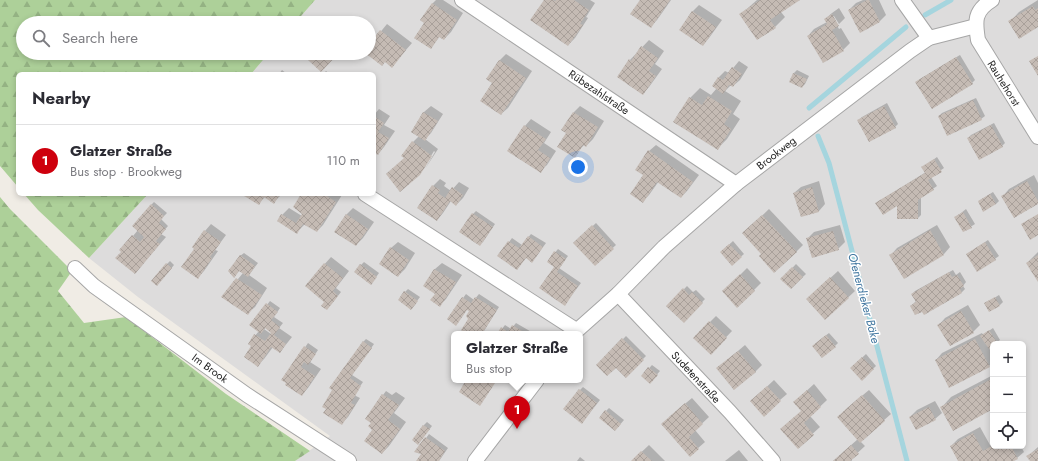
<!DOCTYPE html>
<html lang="en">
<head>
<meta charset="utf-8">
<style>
	:root { --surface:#fff; --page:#f2f2f3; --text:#2b2b33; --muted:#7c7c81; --line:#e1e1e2; --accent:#ce000d }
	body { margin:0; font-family:Jost,sans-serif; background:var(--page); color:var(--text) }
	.controls { position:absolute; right:12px; bottom:12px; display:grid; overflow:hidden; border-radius:6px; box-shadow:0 2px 6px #0003 }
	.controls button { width:36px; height:36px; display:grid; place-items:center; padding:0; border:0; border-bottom:1px solid var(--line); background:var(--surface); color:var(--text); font:20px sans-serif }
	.you { position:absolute; left:578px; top:167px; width:14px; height:14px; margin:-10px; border:3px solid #fff; border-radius:50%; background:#1a73e8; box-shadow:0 0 0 6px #1a73e833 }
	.badge { display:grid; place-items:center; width:26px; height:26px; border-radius:50%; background:var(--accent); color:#fff; font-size:13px; font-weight:700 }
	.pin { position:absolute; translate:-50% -33px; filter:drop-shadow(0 1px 2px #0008) }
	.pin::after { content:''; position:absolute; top:21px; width:14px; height:12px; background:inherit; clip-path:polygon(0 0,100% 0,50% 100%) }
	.popup { position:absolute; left:451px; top:331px; width:132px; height:52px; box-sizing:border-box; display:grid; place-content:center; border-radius:6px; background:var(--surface); filter:drop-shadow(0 1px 3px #0005); font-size:13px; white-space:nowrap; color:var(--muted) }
	.popup b { font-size:15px; color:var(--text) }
	.popup::after { content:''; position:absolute; left:50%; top:100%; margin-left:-8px; border:8px solid transparent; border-top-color:var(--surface) }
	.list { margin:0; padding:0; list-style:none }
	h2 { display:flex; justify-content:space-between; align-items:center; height:52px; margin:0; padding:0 16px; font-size:17px }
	h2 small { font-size:13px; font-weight:400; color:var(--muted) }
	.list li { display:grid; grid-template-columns:26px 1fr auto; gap:12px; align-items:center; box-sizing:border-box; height:72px; padding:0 16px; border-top:1px solid var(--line) }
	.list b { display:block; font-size:15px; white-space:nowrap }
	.list p { margin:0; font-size:13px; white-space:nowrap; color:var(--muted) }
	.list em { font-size:13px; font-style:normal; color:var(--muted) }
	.icon { flex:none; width:22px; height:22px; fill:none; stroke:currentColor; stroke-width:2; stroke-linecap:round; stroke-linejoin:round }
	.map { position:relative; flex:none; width:1038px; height:461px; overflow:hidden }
	.search { position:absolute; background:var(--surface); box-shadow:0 2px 6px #0003; left:16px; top:16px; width:360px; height:44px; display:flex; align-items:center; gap:10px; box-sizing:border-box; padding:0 14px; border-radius:22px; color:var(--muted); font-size:15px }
	.panel { position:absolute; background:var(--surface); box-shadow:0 2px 6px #0003; left:16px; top:72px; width:360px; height:124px; border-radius:6px }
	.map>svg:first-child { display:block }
</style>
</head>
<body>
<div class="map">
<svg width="1038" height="461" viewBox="0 0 1038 461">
	<defs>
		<pattern id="forest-firs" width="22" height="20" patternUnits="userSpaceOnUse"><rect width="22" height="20" fill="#add099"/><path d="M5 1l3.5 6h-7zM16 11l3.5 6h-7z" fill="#94b283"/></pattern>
		<pattern id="building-cross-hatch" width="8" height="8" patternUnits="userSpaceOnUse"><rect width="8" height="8" fill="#c5bbb4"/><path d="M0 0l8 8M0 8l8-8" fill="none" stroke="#a9a09a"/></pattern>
	</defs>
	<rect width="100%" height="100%" fill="#f0ece5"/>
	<!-- residential -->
	<path fill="#dddcdc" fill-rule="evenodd" d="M315,0h723v461h-743l35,-25 -192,-139 -49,-39 59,-64h226v-120h-123l18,-21h100v-30h-74zM454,334h126v46h-126zM993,344h30v102h-30z"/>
	<!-- forest -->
	<g fill="url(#forest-firs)">
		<path d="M0,0h315l-20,23h-272v30h246l-18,21h-233v113l-18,-21z"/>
		<path d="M24,194h124l-59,64 -51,-48z"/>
		<path d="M0,197l10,12 62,62 -14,20 26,32 42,-6 100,77 84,57 -15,10h-295z"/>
	</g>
	<!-- shadow -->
	<g fill="#0003" fill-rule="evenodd">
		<path d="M436,0h7l20,13 -12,19 -7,7 -4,-3 -9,12 1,-44z"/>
		<path d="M545,0h45l5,3 -9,14 2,1 -13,20 -7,7z"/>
		<path d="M642,0h29l-14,20 -7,7z"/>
		<path d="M757,0h42l-18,12 4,5 -10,10 -34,-13z"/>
		<path d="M863,0h16l7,15 -6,6 -20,10 -11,-21 7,-7z"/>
		<path d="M1038,0v26l-28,-4 9,-10z"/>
		<path d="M699,5l23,15 -13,18 -6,7 -10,-34z"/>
		<path d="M839,8l6,10 -6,6 -5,-8 -2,1 7,12 2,-1 9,15 -7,7 -35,-14 6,-7 13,-7 -2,-3 7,-6z"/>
		<path d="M387,24l25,19 -20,23 -6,-5 -19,-8h2v-7z"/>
		<path d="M649,40l15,11 -9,13 7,5 -13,18 -7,7 -12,-34z"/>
		<path d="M506,54l26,17 -24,37 -7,6 -7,-31 5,-22z"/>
		<path d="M960,55l15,25 -3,3 -52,-4z"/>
		<path d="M739,61l9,6 -8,13 -7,6 -2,-1 -6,6 16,10 -8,13 7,5 -13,20 -10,10 -27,-51 10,-10 11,7 6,-7 -4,-2 6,-9 6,-6 4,2z"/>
		<path d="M282,70l5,4h-8z"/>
		<path d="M797,70l12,6 -4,8 -3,3 -12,-5 4,-9z"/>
		<path d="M326,71l4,3h-7z"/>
		<path d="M976,98l9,18 -4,3 -42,-3 3,-3z"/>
		<path d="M887,103l11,21 -3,3 -36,-7 3,-3z"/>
		<path d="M431,106l12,8 -12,19 -6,6 13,10 -13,20 10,-17 -1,-1 -14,23 -15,-16 8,-16 6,-6 -7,-4 12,-20z"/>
		<path d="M580,106l24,15 -11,18 -7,7 -2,-1 -10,11 -6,-24 -5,-3 11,-17z"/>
		<path d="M379,109l11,7 -6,9 11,6 -11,16 -6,7 -4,-3v-36z"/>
		<path d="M531,119l20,13 -7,11 12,8 -9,14 -7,6 -15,-45z"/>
		<path d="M994,123l11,20 -3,3 -34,-8 3,-3z"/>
		<path d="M656,145l43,30 -12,16 -6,6 -22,-16 -10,14 -6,6 1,-26 5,-24z"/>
		<path d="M937,157l7,11 -13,9 6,9 -16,11v18l-3,3 -20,-14 -22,-1 50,-31 -3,-5z"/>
		<path d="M1034,175l4,8v20l-35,-7 6,-7z"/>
		<path d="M440,179l6,4 -2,3 7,5 8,-9 10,6 -6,10 -7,7 -5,-4 -8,12 -6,7 -4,-34z"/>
		<path d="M819,181l6,23 -6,7 -18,5 -7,-23 7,-6z"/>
		<path d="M993,192l6,9 -3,3 -17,-3z"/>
		<path d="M243,194h39l-8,8 -9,-5 -6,6z"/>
		<path d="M302,194l40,1 -19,30 -6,6 -12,-7 -8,8 -15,-17 7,-7 13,8 2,-3z"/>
		<path d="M154,202l13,11 -6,6 7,7 -7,8 5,3 -25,29 -8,-30 5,-6 13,-25z"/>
		<path d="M353,208l21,14 -11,16 -7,7 -20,-14 11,-17z"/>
		<path d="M769,209l34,36 -7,7 -34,2 -12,-27z"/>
		<path d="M966,209l9,15 -11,7 -8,-14z"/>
		<path d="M476,211l19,13 -12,18 -10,-28z"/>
		<path d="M596,223l20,22 -21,19 -20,-21z"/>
		<path d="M211,224l15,11 -11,15 3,1 -14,20 -6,6 -2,-28 9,-18z"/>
		<path d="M840,225l5,17 -7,7 -31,-10 7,-7z"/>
		<path d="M937,225l13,22 -6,7 -40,24 -13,-23 6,-7z"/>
		<path d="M531,234l15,9 -11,15 -9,-1 -9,12 -18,-13 13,-18 10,7z"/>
		<path d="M988,240l11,16 -22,15 -10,-17z"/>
		<path d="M733,241l11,13 -12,10 -11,-12z"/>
		<path d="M398,242l17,11 -10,16 -7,7 -7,-28z"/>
		<path d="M558,249l10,7 -9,12 22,15 -16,21 -10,-37 -7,-6z"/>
		<path d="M1038,252v28l-11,-17z"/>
		<path d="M244,253l14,10 -9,12 18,13 -12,19 -7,6 -25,-16 20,-24 -3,-3 -6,7 6,-21z"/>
		<path d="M331,257l18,14 -13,17 5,4 -11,14v-9l-24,-12z"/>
		<path d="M170,261l4,4 -14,17 7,-18z"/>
		<path d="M364,262l15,11 -5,7 -13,-15z"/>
		<path d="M442,263l20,12 -16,24 -6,6 -4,-12 -12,-7 11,-17z"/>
		<path d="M796,264l10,10 -15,14 -9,-9z"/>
		<path d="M747,268l14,15 -24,24 -7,-22z"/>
		<path d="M953,270l3,5 4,-3 6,10 -3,4 2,3 -3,3 -40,19 -11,-5 5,-5 -4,-7 3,-3z"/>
		<path d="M838,271l17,20 -30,28 -11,-26z"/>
		<path d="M687,286l6,6 3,-2 9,9 -21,22 -16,-15z"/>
		<path d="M408,289l12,8 -6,8 -9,-13z"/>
		<path d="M466,294l8,6 5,-6 20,13 -17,27h-13l1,-23 -3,-2 -19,10z"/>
		<path d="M999,295l4,7 -3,3 -14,-2z"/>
		<path d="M270,301l10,7 -6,9 9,6 -4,5 13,9 -12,15 -7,-5 -9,12 -6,6 -5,-19 -4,-3 10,-12 -8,-6zM265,327l8,6 -2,1 -7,-5z"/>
		<path d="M968,305l12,20 -7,7 -34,-7 6,-7z"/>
		<path d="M716,316l16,15 -21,22 -17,-15z"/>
		<path d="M516,323l19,11h-37l7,-9 6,4z"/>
		<path d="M993,328l7,12 -11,8 4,7v7l-4,4 -53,-6 6,-7 40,-20 1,2z"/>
		<path d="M829,333l9,10 -3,3 -19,-3z"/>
		<path d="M626,336l20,20 -20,20 -10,-10 -18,-1z"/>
		<path d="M366,339l8,5 -22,31 11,7 -9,13 6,3 -12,19 -6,6 -15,-14 36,-67z"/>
		<path d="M308,343l10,7 -8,12 11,7 -13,19 -6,6 -19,-14z"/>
		<path d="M745,345l17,20 -7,7 -37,-4z"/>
		<path d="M866,354l10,12 -14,13 -11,-11z"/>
		<path d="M652,365l8,6 -7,8 -11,-3z"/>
		<path d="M993,375v33l-51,-1 9,-10z"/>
		<path d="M774,380l13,14 -7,6 -22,-5z"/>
		<path d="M814,384l13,16 -17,16 10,11 -22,20 4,-36 -1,-15z"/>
		<path d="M583,387l17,13 -15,19 -5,-29z"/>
		<path d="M869,390l22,24 -31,27 5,5 -14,13 1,2h-19l25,-22 -13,-29z"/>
		<path d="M386,391l6,4 4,-3 9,6 -11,15 12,9 -17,24 -7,7 -11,-30 -5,-5z"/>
		<path d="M692,398l17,19 -14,13 10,12 -15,13 -21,-38z"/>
		<path d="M935,401l7,12 -7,6 -25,-2 7,-7z"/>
		<path d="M609,408l15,12 -6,7 -12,-16z"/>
		<path d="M427,422l5,4 -11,14 3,-15z"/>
		<path d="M980,427l10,18 3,-2v3h28l3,6 -7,6 -5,3h-53l-8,-15 7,-7z"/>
		<path d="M429,434l19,14 -9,13h-22l5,-7 -6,-2z"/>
		<path d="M649,445l16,16h-33z"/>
		<path d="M1038,447v14h-7l-3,-5z"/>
		<path d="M739,450l9,11h-23z"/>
		<path d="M580,457l5,4h-8z"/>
	</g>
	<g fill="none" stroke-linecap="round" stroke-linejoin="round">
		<!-- stream -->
		<g stroke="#a5d5de" stroke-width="5">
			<path d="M925,15l26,-15"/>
			<path d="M809,108l97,-81"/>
			<path d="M818,136l11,27 78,298"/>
		</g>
	</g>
	<!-- building -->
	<g fill="url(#building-cross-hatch)">
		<path d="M544,0h9l2,1 1,-1h18l15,10 -9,14 3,1 -15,21 -38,-26z"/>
		<path d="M640,0h30l-19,28 -21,-14z"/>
		<path d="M760,0h40l-30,20 6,8 -19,12 -18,-26z"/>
		<path d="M867,0h2l11,22 -20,11 -12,-23z"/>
		<path d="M432,3l25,17 -13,20 -5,-3 -8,12 -17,-11 10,-15 -4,-3z"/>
		<path d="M1033,6l2,4 3,-2v19l-19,12 -11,-18z"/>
		<path d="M692,11l24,16 -13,19 -24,-16z"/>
		<path d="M832,14l7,12 -7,4 12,21 -21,12 -16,-27 20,-12 -3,-5z"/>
		<path d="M380,30l26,20 -14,18 -7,-6 -3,4 -17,-13h4v-9z"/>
		<path d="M641,46l17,12 -9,13 7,5 -13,19 -26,-18 12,-18 2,2z"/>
		<path d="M310,53h29l-18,19 -16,-15z"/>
		<path d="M1038,56v20l-9,-15z"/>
		<path d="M956,57l17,27 -41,25 -17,-27z"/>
		<path d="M499,60l27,18 -25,37 -21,-14 12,-18 -6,-4z"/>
		<path d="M732,67l10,7 -9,13 -4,-2 -6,9 -11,-8 6,-9 5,3z"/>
		<path d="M793,73l14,6 -5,9 -13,-6z"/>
		<path d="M708,96l24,15 -8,13 7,5 -13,21 -45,-28 16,-25 13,8z"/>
		<path d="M973,100l9,20 -35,16 -9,-20z"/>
		<path d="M884,106l12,22 -27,14 -12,-22z"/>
		<path d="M423,112l15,9 -13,20 -14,-9z"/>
		<path d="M573,112l25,15 -12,20 -3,-2 -8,13 -18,-11 9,-14 -5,-3z"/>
		<path d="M374,116l10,7 -6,9 11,6 -11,17 -4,-2z"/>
		<path d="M524,125l22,14 -8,11 12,8 -9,15 -34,-22z"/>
		<path d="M991,125l12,22 -24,13 -12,-22z"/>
		<path d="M412,141l20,15 -12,19 -20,17 -14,-18 18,-16 -3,-2z"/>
		<path d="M648,150l45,32 -12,16 -24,-16 -14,21 -13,-9 13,-19 -8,-5z"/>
		<path d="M934,159l8,13 -14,8 6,10 -16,10v19h-21v-13l-14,9 -8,-12 50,-30 -4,-6z"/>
		<path d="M1027,181l11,20v3l-24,14 -13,-22z"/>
		<path d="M432,185l8,5 -2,3 7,5 7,-11 11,8 -7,11 -6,-5 -13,20 -20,-13z"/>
		<path d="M812,187l7,25 -18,5 -8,-24z"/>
		<path d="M241,194h39l-6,10 -10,-7 -5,8z"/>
		<path d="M301,194h23l12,8 -19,30 -14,-8 -6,10 -20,-13 4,-7 15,9 6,-9 -9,-7z"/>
		<path d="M990,194l6,10 -13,8 -5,-11z"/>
		<path d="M151,204l13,12 -5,7 7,6 -10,12 4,3 -25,30 -20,-16 6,-6 -2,-2 13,-15 8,7 4,-5 -12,-11z"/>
		<path d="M963,212l9,16 -9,4 -9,-15z"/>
		<path d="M472,213l21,14 -13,19 -21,-14z"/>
		<path d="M346,214l22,15 -12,17 -22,-14z"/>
		<path d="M1038,214v21l-8,5 -9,-16z"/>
		<path d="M762,215l35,37 -23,21 -15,-17 2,-2 -19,-21z"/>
		<path d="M592,225l22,24 -19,17 -22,-23z"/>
		<path d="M204,230l17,12 -11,15 2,1 -14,21 -17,-12 13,-18 -2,-2z"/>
		<path d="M930,230l14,25 -40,24 -15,-24z"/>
		<path d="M833,231l6,19 -27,8 -6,-20z"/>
		<path d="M528,236l15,11 -11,16 -6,-5 -9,12 -20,-14 11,-15 11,7z"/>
		<path d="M985,242l11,18 -19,12 -11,-18z"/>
		<path d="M729,244l13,13 -10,9 -12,-14z"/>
		<path d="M390,247l19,13 -11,17 -19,-13z"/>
		<path d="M554,251l12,8 -9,13 21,14 -13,20 -26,-18 15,-21 -7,-5z"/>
		<path d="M240,255l15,11 -7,11 -9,-6 -5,7 -6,-7z"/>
		<path d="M1038,255v27l-12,-19z"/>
		<path d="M166,263l6,5 -15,18 -6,-5z"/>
		<path d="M324,263l19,15 -10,13 5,5 -11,14 -6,-4 3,-4 -19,-16z"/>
		<path d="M360,264l17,13 -6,8 -17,-13z"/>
		<path d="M792,267l11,10 -12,12 -11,-10z"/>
		<path d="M434,269l22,13 -16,25 -10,-7 5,-6 -12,-8z"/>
		<path d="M949,272l3,5 5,-2 7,11 -4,3 2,4 -38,22 -2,-3 -7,3 -5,-9 6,-4 -5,-8z"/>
		<path d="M740,274l15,17 -18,17 -15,-17z"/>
		<path d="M830,277l19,21 -24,22 -19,-21z"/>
		<path d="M236,278l26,17 -14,20 -27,-18z"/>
		<path d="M683,288l6,7 3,-3 11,11 -19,20 -18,-17z"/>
		<path d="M404,291l14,10 -7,9 -13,-10z"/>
		<path d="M462,297l9,6 4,-6 22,13 -15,24h-15l-6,-4 7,-11 -2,-3 3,-5 -2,-1 -11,16 -9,-7z"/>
		<path d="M995,297l5,9 -11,6 -5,-9z"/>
		<path d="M266,303l12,9 -7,8 9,7 -6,8 12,9 -6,9 -9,-6 -13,20 -14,-10 7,-11 -3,-2 6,-10 11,7 6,-8 -6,-5 -4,6 -12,-9z"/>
		<path d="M961,311l13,22 -24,13 -13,-21z"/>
		<path d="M709,321l18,17 -16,17 -18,-17z"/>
		<path d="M512,325l15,9h-30l4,-7 7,5z"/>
		<path d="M989,330l9,14h-5v2l-4,3 -9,-13z"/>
		<path d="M826,335l10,12 -14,11 -10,-12z"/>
		<path d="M622,338l22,22 -18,18 -10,-10 -9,8 -11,-11z"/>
		<path d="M975,339l15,28 -41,21 -14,-28z"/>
		<path d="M363,341l9,7 -22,30 11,8 -10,17 4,2 -13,20 -19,-12 3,-4 -4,-2 10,-17 -3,-2z"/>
		<path d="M304,346l12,8 -8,11 -4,-3 -3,5 14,9 -13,20 -17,-11 1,-2 -5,-3z"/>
		<path d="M738,351l18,21 -22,18 -18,-22z"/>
		<path d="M862,357l12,12 -12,12 -12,-13z"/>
		<path d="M648,367l10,8 -8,9 -9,-8z"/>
		<path d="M993,378v31l-40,22 -13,-24z"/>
		<path d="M466,380h31l-17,26 -21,-14z"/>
		<path d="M767,386l14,15 -17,16 -14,-16z"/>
		<path d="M579,389l18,14 -15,21 -19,-15z"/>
		<path d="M807,390l14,17 -17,16 10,12 -16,14 -18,-20 21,-18 -8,-9z"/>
		<path d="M382,394l17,11 -11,15 12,9 -18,25 -18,-13 8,-11 -4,-4 3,-3 -6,-4z"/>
		<path d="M862,395l23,26 -25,22 -23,-26z"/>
		<path d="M685,403l18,21 -14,13 10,12 -9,8 -29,-33z"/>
		<path d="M929,407l7,13 -20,10 -7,-13z"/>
		<path d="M605,410l16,14 -6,7 -16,-13z"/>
		<path d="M423,425l7,4 -12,16 -6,-5z"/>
		<path d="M973,433l10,18 10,-6 18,1 7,13 -4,2h-56l-8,-15z"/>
		<path d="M425,437l20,14 -6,10h-23l5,-7 -7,-2z"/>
		<path d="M851,445l8,9 -9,7h-17z"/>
		<path d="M1038,449v12h-8l-4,-5z"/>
		<path d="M641,451l11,10h-21z"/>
	</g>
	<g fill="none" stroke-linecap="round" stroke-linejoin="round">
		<!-- minor casing -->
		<g stroke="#a6a6a6" stroke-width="16">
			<g id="minor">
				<path d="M462,0l274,184"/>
				<path d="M902,0l27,38"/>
				<path d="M992,0c-18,11 -17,21 -14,40l60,97"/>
				<path d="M365,194l211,136"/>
				<path d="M75,268l19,18 153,109 102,66"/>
				<path d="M618,294l112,118 43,49"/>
				<path d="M573,334l45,-40 46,-47 72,-63 174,-133 19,-13 47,-12"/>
				<path d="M475,461l62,-81"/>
			</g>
		</g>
		<!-- minor -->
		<use href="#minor" stroke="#fff" stroke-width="14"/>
	</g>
	<g text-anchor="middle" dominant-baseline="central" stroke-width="3" stroke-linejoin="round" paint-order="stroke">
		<!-- street labels -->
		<g font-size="11" fill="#1f1f1f" stroke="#fff">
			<text transform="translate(1004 83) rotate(58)">Rauhehorst</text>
			<text transform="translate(599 92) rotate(34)">Rübezahlstraße</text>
			<text transform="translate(776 153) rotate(-38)">Brookweg</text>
			<text transform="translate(210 368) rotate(36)">Im Brook</text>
			<text transform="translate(696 377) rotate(47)">Sudetenstraße</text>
		</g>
		<!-- water labels -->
		<g font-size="12" font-style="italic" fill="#4378a1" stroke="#fff">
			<text transform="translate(864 298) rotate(75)">Ofenerdieker Bäke</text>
		</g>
	</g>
</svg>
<div class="controls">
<button>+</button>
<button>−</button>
<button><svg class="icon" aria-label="locate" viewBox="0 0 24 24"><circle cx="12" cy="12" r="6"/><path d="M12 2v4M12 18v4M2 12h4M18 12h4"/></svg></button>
</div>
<div class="you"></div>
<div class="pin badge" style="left:517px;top:429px">1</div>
<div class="popup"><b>Glatzer Straße</b>Bus stop</div>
<div class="search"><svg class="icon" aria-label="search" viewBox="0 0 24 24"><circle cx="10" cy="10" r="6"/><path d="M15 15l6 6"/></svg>Search here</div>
<section class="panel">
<h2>Nearby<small></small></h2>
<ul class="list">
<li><span class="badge">1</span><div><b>Glatzer Straße</b><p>Bus stop · Brookweg</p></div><em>110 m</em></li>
</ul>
</section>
</div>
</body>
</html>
